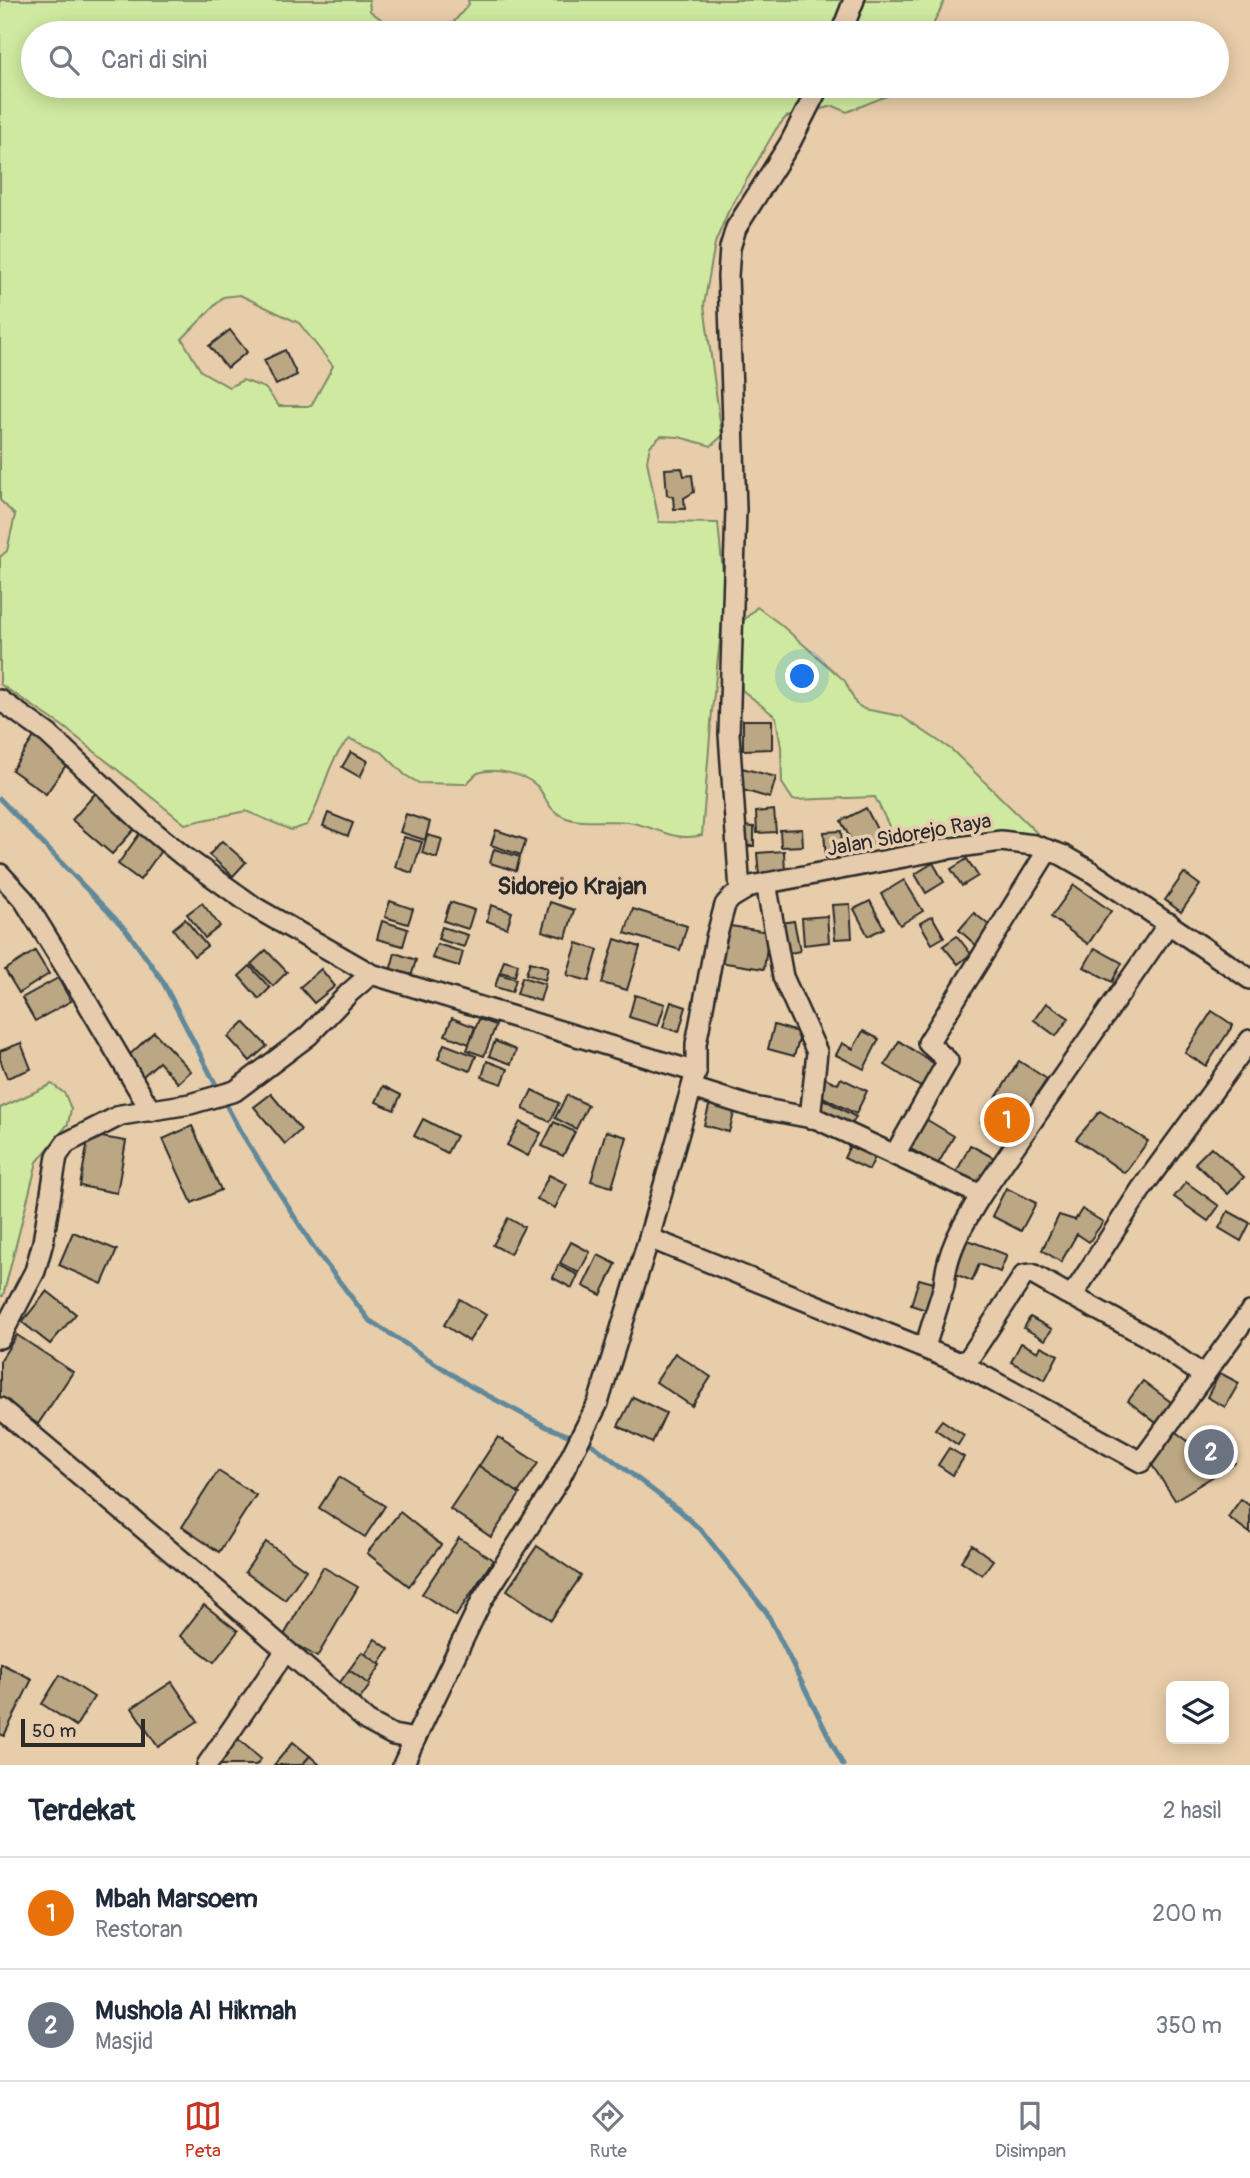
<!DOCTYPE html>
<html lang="id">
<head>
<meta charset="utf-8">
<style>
	:root { --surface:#fff; --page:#f6f6f7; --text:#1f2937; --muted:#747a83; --line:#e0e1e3; --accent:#c8321e }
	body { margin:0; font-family:Pangolin,sans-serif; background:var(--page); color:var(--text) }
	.controls { position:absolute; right:21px; bottom:21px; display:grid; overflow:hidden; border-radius:10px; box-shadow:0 4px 18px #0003 }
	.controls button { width:63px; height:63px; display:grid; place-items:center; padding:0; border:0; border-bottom:2px solid var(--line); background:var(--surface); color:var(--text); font:35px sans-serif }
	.scale { position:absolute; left:21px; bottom:18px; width:124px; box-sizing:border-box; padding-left:7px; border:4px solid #2b2b2b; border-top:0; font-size:19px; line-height:24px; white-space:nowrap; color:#2b2b2b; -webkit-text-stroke:5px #e6cbad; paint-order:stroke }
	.you { position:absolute; left:803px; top:677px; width:24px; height:24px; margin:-18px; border:5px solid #fff; border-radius:50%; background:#1a73e8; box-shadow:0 0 0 10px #1a73e833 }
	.badge { display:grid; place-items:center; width:46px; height:46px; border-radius:50%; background:var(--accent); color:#fff; font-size:23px; font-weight:700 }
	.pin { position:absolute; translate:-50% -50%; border:4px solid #fff; box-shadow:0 2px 7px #0006 }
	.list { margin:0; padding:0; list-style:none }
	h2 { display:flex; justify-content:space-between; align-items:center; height:91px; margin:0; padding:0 28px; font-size:30px }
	h2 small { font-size:23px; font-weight:400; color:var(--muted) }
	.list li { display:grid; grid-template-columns:46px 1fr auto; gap:21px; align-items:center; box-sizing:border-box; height:112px; padding:0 28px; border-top:2px solid var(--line) }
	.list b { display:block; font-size:26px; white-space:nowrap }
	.list p { margin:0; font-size:23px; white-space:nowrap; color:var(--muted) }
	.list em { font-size:23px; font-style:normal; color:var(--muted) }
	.icon { flex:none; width:38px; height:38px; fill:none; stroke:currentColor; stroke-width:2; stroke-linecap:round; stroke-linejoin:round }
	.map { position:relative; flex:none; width:1250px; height:1765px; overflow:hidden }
	.search { position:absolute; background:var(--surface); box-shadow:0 4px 18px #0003; left:21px; right:21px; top:21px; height:77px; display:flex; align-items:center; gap:18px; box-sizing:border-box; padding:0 24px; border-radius:38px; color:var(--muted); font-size:26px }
	.sheet { height:315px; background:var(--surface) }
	nav { display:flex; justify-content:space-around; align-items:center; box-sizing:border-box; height:98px; border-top:2px solid var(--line); background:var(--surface); font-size:19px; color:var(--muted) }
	nav a { display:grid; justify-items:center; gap:4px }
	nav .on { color:var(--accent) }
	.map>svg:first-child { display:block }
</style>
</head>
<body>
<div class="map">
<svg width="1250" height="1765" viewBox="0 0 1250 1765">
	<rect width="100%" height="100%" fill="#e8cdaa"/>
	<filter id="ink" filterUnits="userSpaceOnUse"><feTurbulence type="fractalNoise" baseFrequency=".0143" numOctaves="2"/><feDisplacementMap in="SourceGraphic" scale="14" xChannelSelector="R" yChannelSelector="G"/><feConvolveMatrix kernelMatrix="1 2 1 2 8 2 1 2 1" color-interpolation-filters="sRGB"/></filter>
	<g filter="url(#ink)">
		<!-- green -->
		<g fill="#cfeaa0" stroke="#7d8a66" stroke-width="2" fill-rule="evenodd">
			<path d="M0,0h369l1,11 30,22h-367v53h863l-7,9 -42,17 -13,-6 -48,11 -10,12 -48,83 -13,31 -11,62 18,131 -11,10 -32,-9 -18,-1 -11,10 -3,15 12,61 59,1 7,72 -13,116 -10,124c-27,8 -47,-9 -74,-13 -19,-3 -46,3 -64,-5 -19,-9 -17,-21 -28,-32 -12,-11 -43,-18 -58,-12 -4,2 -8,8 -12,11l-47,-1 -14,-8 -23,-23 -32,-13c-24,20 -26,59 -43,86l-16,5 -45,-19 -61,13 -121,-97 -64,-43v-127l7,-6 8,-36 -15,-15zM240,295l59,28 34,43 -22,40h-32l-14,-18 -22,-8 -14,7 -28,-16 -19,-32 41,-42z"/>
			<path d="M468,0h477l-16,33h-496l15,-4 21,-25z"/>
			<path d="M757,607l23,17 65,57 11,23 8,5 37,7 51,34 87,85 -72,3 -71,9 -5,-17 -16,-33 -82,3 -11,-17 -1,-36 -5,-30 -34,-27 -4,-41 4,-27z"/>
			<path d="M52,1084l13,10 6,15 -3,15 -31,38 -34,134h-3v-188z"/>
		</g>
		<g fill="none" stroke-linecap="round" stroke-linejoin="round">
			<!-- stream -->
			<g stroke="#60899b" stroke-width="5">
				<path d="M0,799l127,132 35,49 57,111"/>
				<path d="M223,1099l16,30 77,122 53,69 101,66 77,41 46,18 86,65 23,21 65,82 76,152"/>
			</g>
		</g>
		<!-- building -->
		<g fill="#bba783" stroke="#2b2b2b" stroke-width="2">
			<path d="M230,330l17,22 -20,16 -18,-22z"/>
			<path d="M285,350l12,25 -21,10 -12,-25z"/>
			<path d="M682,468l2,8 8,-1 2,17 -10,6 1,11h-11l-1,-12 -6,-2 -2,-26z"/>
			<path d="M743,720h29v29l-29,1z"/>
			<path d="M34,737l35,24 -23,33 -34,-24z"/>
			<path d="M351,752l17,9 -8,16 -18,-10z"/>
			<path d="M742,768l34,9 -6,21 -34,-10z"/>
			<path d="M100,788l40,35 -28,31 -40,-34z"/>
			<path d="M866,808l16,31 -25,13 -16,-31z"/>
			<path d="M774,810l2,22 -19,1 -1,-21z"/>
			<path d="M328,813l25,10 -5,13 -25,-10z"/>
			<path d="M406,814l24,8 -5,18 -25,-8z"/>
			<path d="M740,826l14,1v19h-14z"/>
			<path d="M143,829l22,16 -25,35 -22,-16z"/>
			<path d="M802,829l1,17 -22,1 -1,-17z"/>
			<path d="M496,830l30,10 -5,15 -30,-10z"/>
			<path d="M841,831l2,26 -17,1 -2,-26z"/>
			<path d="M427,835l15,4 -5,19 -15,-5z"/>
			<path d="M404,837l18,5 -10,31 -17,-6z"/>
			<path d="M222,841l24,21 -13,14 -24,-21z"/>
			<path d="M494,849l26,8 -4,14 -26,-8z"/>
			<path d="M784,851l1,22 -26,3 -2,-23z"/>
			<path d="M967,859l11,17 -16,10 -11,-17z"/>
			<path d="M933,863l11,19 -18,11 -11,-19z"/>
			<path d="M1184,873l16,12 -19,27 -16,-12z"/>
			<path d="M904,880l19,31 -23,14 -19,-31z"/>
			<path d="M1074,885l37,26 -23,33 -37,-27z"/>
			<path d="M390,901l23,8 -5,15 -23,-7z"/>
			<path d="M870,901l14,27 -16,8 -14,-27z"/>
			<path d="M450,902l24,8 -6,19 -24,-8z"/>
			<path d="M550,902l24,8 -8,28 -24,-7z"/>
			<path d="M202,903l18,23 -15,12 -18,-24z"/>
			<path d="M850,904l2,34 -17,1 -3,-34z"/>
			<path d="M491,905l21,7 -5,16 -20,-7z"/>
			<path d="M633,909l54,17 -7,24 -55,-17z"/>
			<path d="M974,913l20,16 -16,18 -19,-17z"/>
			<path d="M827,916l2,26 -25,3 -2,-27z"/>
			<path d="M932,916l12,21 -12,7 -12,-21z"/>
			<path d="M185,919l22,27 -13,10 -21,-27z"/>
			<path d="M382,921l26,8 -5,17 -26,-7z"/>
			<path d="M794,921l6,30 -19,4 -6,-31z"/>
			<path d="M724,925l45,7 -5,37 -45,-7z"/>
			<path d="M442,927l26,8 -4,12 -26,-8z"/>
			<path d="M957,936l14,18 -13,10 -15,-18z"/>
			<path d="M615,939l25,8 -13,43 -25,-7z"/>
			<path d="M577,943l21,7 -9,31 -22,-6z"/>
			<path d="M437,944l26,8 -4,14 -27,-8z"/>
			<path d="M1095,948l27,15 -10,19 -28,-15z"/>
			<path d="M266,950l21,22 -14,14 -22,-22z"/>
			<path d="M35,951l14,23 -30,19 -14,-23z"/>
			<path d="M395,953l21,7 -5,17 -21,-6z"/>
			<path d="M504,960l14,4 -3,12 -15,-4z"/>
			<path d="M530,962l18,5 -3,13 -19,-6z"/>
			<path d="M250,966l20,22 -11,11 -20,-23z"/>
			<path d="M321,969l14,17 -21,17 -14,-16z"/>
			<path d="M499,974l17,5 -4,13 -17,-5z"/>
			<path d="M522,977l23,7 -5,17 -23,-7z"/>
			<path d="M58,978l13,23 -36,20 -13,-23z"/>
			<path d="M635,995l30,9 -7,22 -29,-9z"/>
			<path d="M671,1002l15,5 -7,25 -16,-5z"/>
			<path d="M1046,1003l23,15 -13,18 -22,-16z"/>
			<path d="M1212,1011l21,14 -27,41 -21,-13z"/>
			<path d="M452,1018l23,9 -6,17 -24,-9z"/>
			<path d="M479,1019l17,6 -12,31 -17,-6z"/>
			<path d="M244,1022l23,24 -17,15 -22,-24z"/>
			<path d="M774,1025l27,8 -7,23 -26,-7z"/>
			<path d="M863,1031l16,8 -15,30 -28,-14 6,-12 11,6z"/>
			<path d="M154,1032l37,39 -13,12 -19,-21 -17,15 -17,-18z"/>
			<path d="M495,1041l21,9 -5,14 -22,-8z"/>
			<path d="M899,1041l39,25 -14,23 -39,-24z"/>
			<path d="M21,1043l10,26 -24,9 -7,-19v-8z"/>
			<path d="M444,1044l32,12 -6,15 -32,-12z"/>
			<path d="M487,1061l21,8 -6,15 -20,-7z"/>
			<path d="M1019,1061l28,18 -38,61 -28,-18z"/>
			<path d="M825,1078l13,6 3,-6 26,13 -11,23 -39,-20z"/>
			<path d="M383,1086l18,9 -7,15 -18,-8z"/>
			<path d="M532,1090l27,13 -9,19 -27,-13z"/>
			<path d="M271,1094l30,36 -16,14 -31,-37z"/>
			<path d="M567,1095l21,10 -12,24 -21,-11z"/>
			<path d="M711,1099l25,7 -7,26 -25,-7z"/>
			<path d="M823,1099l33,18 -8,14 -33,-18z"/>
			<path d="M1100,1111l48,30 -23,32 -49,-34z"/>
			<path d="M919,1115l35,21 -16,28 -36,-20z"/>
			<path d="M423,1119l33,17 -9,17 -33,-17z"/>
			<path d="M520,1122l21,11 -13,23 -21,-11z"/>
			<path d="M554,1122l21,10 -12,24 -21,-10z"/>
			<path d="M192,1126l29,64 -29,13 -29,-64z"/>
			<path d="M606,1131l21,6 -15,50 -21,-6z"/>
			<path d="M89,1135l37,6 -9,52 -37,-7z"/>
			<path d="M852,1141l25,12 -8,17 -25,-12z"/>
			<path d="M970,1145l26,14 -15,29 -26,-13z"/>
			<path d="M1211,1147l33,30 -16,17 -33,-31z"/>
			<path d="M549,1175l18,9 -12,24 -18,-9z"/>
			<path d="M1186,1182l33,24 -11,15 -34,-24z"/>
			<path d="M1006,1188l30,15 -15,28 -29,-15z"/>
			<path d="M1082,1209l21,13 -14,20 -12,-8 -16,28 -19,-12 17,-35 16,5z"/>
			<path d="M1228,1211l22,12 -9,18 -22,-13z"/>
			<path d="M508,1218l16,9 -14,27 -17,-9z"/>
			<path d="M73,1232l44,18 -15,34 -43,-19z"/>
			<path d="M963,1238l44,17 -7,17 -21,-8 -7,17 -22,-9z"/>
			<path d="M571,1242l19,10 -11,21 -19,-10z"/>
			<path d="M598,1255l18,9 -15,31 -18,-9z"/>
			<path d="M558,1265l20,10 -6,13 -19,-10z"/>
			<path d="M919,1279l22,6 -9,27 -21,-7z"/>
			<path d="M47,1291l29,23 -26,30 -28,-22z"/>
			<path d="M460,1299l26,16 -17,26 -25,-16z"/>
			<path d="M1030,1317l22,12 -7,11 -21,-12z"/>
			<path d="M17,1335l56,37 -35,52 -38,-26v-37z"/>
			<path d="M1021,1343l17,9 3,-6 17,9 -13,25 -34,-18z"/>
			<path d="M675,1353l36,24 -19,29 -36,-24z"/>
			<path d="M1220,1373l19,10 -14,24 -18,-10z"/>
			<path d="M1143,1381l33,25 -16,20 -32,-25z"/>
			<path d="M633,1397l33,16 -14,30 -34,-17z"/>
			<path d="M942,1420l22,15 -6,10 -23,-16z"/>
			<path d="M1173,1430l19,14 22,-14 21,33 -60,37 -25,-38z"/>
			<path d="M498,1437l40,26 -20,30 -39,-27z"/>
			<path d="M949,1448l15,9 -11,18 -15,-10z"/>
			<path d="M479,1466l41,28 -29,43 -41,-28z"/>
			<path d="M218,1471l38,24 -37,57 -37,-25z"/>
			<path d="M339,1477l46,29 -20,31 -46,-29z"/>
			<path d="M1241,1499l9,7v27l-22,-16z"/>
			<path d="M400,1512l41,33 -32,41 -42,-33z"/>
			<path d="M459,1538l34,22 -37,56 -34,-22z"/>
			<path d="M266,1542l40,28 -21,30 -40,-28z"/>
			<path d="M972,1545l21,15 -11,15 -21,-14z"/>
			<path d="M537,1546l44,30 -30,44 -44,-30z"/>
			<path d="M323,1567l35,20 -41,70 -34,-20z"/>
			<path d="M204,1605l34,26 -24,31 -34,-26z"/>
			<path d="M375,1639l14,10 -10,15 -14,-10z"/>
			<path d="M362,1652l19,13 -13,19 -19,-14z"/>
			<path d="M0,1663l32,16 -28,57 -4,-2z"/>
			<path d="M349,1670l21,15 -13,18 -21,-15z"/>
			<path d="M60,1675l34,22 -18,29 -34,-22z"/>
			<path d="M172,1682l26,39 -40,26 -26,-39z"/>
			<path d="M236,1737l25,22 -5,6h-45z"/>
			<path d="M293,1742l17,14 -8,9h-28z"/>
			<path d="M310,1756l10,9h-18z"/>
		</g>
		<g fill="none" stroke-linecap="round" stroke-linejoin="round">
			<!-- street casing -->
			<g stroke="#2b2b2b" stroke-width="24">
				<g id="street">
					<path d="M841,33l13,-33"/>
					<path d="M0,700l48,34 94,88 40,33 74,53 115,66"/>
					<path d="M0,874l24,26 60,97 67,114"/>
					<path d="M766,883l17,94 34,75 -7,66"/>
					<path d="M740,891l-11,-157 7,-225 -8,-233 2,-28 6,-20 54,-85 29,-57"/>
					<path d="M692,1088l57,18 68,13 164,76 188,-272"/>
					<path d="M895,1154l53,-93 -20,-18 120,-193"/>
					<path d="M649,1238l309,124 10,-2 56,-85 8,-1 35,20 3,1 8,-8 64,-99 108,-148"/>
					<path d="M1070,1295l78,42 56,39"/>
					<path d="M0,1338l35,-67 8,-29 14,-86 9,-13 55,-28 69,-11 45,-13 73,-55 41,-43 22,-19 325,98v-28l20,-106 9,-33 6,-7 20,-12 195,-37 55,-8 33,4 28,10 28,16 160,108"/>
					<path d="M925,1347l19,-61c2,-35 20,-63 37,-91"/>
					<path d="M958,1362l183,100 109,-150"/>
					<path d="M0,1408l219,184 148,129 26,14 22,4 67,-139 78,-122 38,-75 51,-165 47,-166"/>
					<path d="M207,1765l78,-113"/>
					<path d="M403,1765l12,-26"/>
				</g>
			</g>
			<!-- street -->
			<use href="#street" stroke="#e6cbad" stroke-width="19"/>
		</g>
	</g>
	<g text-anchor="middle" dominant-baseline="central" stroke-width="7" stroke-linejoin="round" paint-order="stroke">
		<!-- street labels -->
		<g font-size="21" fill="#2b2b2b" stroke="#e6cbad">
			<text transform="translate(909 835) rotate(-10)">Jalan Sidorejo Raya</text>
		</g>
		<!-- quarter labels -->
		<g font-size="24" font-weight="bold" fill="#2b2b2b" stroke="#e6cbad">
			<text x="572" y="886">Sidorejo Krajan</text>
		</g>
	</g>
</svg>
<div class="controls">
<button><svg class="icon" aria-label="layers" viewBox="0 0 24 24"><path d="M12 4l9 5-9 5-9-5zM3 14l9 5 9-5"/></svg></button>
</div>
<div class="scale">50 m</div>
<div class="you"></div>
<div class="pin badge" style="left:1007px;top:1120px;background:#e8710a">1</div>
<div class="pin badge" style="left:1211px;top:1452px;background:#6b7280">2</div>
<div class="search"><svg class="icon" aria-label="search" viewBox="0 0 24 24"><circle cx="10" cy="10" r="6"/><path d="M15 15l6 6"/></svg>Cari di sini</div>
</div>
<section class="sheet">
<h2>Terdekat<small>2 hasil</small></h2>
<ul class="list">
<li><span class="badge" style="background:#e8710a">1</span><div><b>Mbah Marsoem</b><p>Restoran</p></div><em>200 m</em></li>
<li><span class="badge" style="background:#6b7280">2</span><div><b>Mushola Al Hikmah</b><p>Masjid</p></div><em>350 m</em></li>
</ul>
</section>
<nav>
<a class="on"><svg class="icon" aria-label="map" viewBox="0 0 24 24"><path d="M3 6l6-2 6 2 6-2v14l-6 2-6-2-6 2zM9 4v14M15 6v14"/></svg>Peta</a>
<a><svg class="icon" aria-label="directions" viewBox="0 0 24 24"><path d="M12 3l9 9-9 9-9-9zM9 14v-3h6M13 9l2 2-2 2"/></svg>Rute</a>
<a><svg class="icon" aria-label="saved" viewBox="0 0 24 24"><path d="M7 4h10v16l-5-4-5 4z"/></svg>Disimpan</a>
</nav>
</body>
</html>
